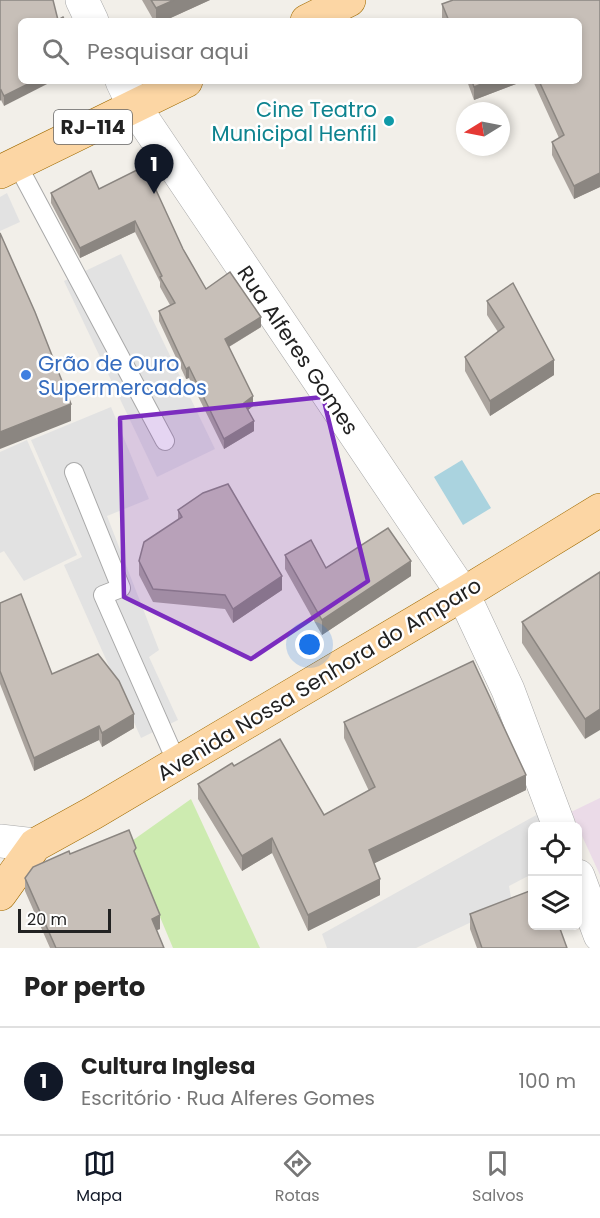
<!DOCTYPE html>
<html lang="pt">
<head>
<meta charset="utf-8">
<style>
	:root { --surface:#fff; --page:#f2f2f2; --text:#222; --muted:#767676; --line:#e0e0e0; --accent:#111827 }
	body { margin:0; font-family:Poppins,sans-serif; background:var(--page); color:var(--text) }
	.controls { position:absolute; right:18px; bottom:18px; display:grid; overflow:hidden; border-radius:9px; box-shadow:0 3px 9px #0003 }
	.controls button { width:54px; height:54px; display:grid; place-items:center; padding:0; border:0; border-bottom:2px solid var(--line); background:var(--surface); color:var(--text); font:30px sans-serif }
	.compass { position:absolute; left:456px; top:102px; width:54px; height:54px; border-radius:50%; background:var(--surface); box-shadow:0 3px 9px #0003; rotate:260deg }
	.scale { position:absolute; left:18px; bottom:15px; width:93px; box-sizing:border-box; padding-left:6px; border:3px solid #222; border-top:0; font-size:16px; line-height:21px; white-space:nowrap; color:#222; -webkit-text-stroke:4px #fff; paint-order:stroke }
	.you { position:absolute; left:310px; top:645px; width:21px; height:21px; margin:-15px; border:4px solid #fff; border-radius:50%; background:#1a73e8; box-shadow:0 0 0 9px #1a73e833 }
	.badge { display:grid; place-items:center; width:39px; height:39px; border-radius:50%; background:var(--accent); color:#fff; font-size:20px; font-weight:700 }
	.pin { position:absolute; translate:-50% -50px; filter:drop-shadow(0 2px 3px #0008) }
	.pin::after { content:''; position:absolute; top:32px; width:21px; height:18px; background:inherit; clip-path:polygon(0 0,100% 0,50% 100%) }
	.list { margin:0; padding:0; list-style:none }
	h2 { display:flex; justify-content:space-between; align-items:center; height:78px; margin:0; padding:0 24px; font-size:26px }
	h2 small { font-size:20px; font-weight:400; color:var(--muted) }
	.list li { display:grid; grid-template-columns:39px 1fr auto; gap:18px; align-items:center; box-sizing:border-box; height:108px; padding:0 24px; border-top:2px solid var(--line) }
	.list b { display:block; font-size:22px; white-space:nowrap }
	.list p { margin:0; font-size:20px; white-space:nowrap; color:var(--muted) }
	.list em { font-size:20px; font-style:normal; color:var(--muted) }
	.icon { flex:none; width:33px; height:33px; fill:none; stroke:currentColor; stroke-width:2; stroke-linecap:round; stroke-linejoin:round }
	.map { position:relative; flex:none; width:600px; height:948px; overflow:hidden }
	.search { position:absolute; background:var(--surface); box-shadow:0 3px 9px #0003; left:18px; right:18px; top:18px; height:66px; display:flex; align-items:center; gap:15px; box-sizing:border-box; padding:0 21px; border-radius:9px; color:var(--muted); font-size:22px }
	.sheet { height:186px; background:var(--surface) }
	nav { display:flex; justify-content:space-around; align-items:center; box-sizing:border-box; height:84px; border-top:2px solid var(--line); background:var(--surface); font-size:16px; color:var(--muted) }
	nav a { display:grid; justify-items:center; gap:3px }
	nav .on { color:var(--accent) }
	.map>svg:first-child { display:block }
</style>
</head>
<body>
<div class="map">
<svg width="600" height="948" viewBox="0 0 600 948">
	<rect width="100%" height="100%" fill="#f2efe9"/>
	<!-- industrial -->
	<path fill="#ebdbe8" d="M600,798v77l-29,-63z"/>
	<!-- grass -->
	<path fill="#cdebb0" d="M191,799l69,149h-87l-44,-105z"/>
	<!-- parking -->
	<g fill="#e2e2e2">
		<path d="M7,193l13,29 -20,9v-34z"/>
		<path d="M121,254l94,195 -58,28 -93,-196z"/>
		<path d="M111,407l38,92 -42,17 52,134 -10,7 29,63 -37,18 -77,-173 18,-8 -51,-117z"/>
		<path d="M27,440l50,115 -53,26 -20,-30 -4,2v-101z"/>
		<path d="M538,814l4,12h-10v48l-23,12 3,17 -96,45h-89l-5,-14z"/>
	</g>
	<!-- water -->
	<path fill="#aad3df" d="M462,460l29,48 -28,17 -29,-48z"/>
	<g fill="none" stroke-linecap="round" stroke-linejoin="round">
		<!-- lane casing -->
		<g stroke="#a9a9a9" stroke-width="20">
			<g id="lane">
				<path d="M17,164l148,277"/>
				<path d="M74,472l47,116 -18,7 74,168"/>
			</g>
		</g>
		<!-- street casing -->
		<g stroke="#a9a9a9" stroke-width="34">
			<g id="street">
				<path d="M82,0l10,21"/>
				<path d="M122,81l12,25 329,488 45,96 51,136"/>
				<path d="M0,841l35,4"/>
				<path d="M578,876l22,59"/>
			</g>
		</g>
		<!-- primary casing -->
		<g stroke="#a06b00" stroke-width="34">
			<g id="primary">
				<path d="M307,21l42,-21"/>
				<path d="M0,172l186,-91"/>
				<path d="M0,894l35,-49 58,-32 370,-219 137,-84"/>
			</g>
		</g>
		<!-- lane -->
		<use href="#lane" stroke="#fff" stroke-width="18"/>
		<!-- street -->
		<use href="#street" stroke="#fff" stroke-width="33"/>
		<!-- primary -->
		<use href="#primary" stroke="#fcd6a4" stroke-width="33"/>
	</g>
	<!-- wall -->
	<g fill="#aba49e">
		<path d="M0,0h53l-49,106 -3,-6z"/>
		<path d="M142,0h68l-46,21h-10z"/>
		<path d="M600,0v187l-26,12 -22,-44v-13l7,-4 -26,-57h46v-60h-136l-1,-3v-14z"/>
		<path d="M467,81h57l-50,19z"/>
		<path d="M99,189l84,60 23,40 55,38 -32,20 24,59 -5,4 6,21 -30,18 -35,-71 -3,1 -27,-58v-10l11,-6 -10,-18v-5l-25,-50 -55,26 -29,-55v-10z"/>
		<path d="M487,301l67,74 -64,41 -25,-45v-14l33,-25 -11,-17z"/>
		<path d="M178,510l104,80 -49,33 -8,-14 -72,-7 -14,-27v-14l39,-41z"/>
		<path d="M285,555l41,13 85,8 -89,59 -37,-66z"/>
		<path d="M600,572l-15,167 -63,-96v-21z"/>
		<path d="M0,603l52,71 82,54 -32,19 -3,-7 -65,31 -34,-87z"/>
		<path d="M344,722l182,68 -152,73 6,32 -72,36 -36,-78 -30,18 -44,-72v-15l36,-18 90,49 45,-24 -25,-53z"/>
		<path d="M70,854l66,4 24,71 -4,1 8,18h-114l-25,-57v-13z"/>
		<path d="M470,914l97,34h-90l-7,-19z"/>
	</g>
	<!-- shaded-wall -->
	<g fill="#8b8681">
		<path d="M174,0h36l-46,21h-8v-13z"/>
		<path d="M34,81h19l-49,25v-10z"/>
		<path d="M489,81h35l-50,19v-13z"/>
		<path d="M1,90v10l-1,1v-10z"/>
		<path d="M600,173v14l-26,12v-13z"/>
		<path d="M135,221v11l-55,26v-10z"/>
		<path d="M261,317v10l-36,22v-10z"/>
		<path d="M554,360v15l-64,41v-15z"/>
		<path d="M189,367v11l-3,1v-10z"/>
		<path d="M253,396v10l-9,7v-10z"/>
		<path d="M71,404v17l-71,28v-17z"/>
		<path d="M254,421v10l-30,18v-10z"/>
		<path d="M411,561v15l-89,59v-15z"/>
		<path d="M282,576v14l-49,33v-14z"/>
		<path d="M600,709v21l-15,9v-20z"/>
		<path d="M134,714v14l-32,19v-14z"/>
		<path d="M99,726v14l-65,31v-13z"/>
		<path d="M526,775v15l-157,76v-16z"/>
		<path d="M272,838v15l-30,18v-15z"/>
		<path d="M380,879v16l-72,36v-16z"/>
		<path d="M160,915v14l-8,3v-13z"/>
	</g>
	<!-- building -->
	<g fill="#c7bfb8" stroke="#8b8681" stroke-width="1.5">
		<path d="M0,0h53l5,20 5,-3 2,4h-44v60h13l-30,15 -3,-6 -1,1z"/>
		<path d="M151,0h23l-18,8z"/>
		<path d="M453,0h147v173l-26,13 -22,-44 12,-7 -25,-54h40v-60h-130l-7,-17z"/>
		<path d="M472,81h17l-15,6z"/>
		<path d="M145,166l38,83 23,40 24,-17 31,45 -36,22 28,57 -9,7 10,18 -30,18 -35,-72 -3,2 -27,-58 16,-8 -15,-26 2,-1 -27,-55 -55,27 -29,-55 40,-22 8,18z"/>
		<path d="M0,233l35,79 36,92 -71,28z"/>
		<path d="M513,283l41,77 -64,41 -25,-44 39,-30 -17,-26z"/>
		<path d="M228,484l54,92 -49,33 -8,-14 -72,-6 -14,-28 5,-19 38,-25 -4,-7 25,-17z"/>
		<path d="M388,528l23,33 -89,59 -37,-65 26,-15 15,28z"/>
		<path d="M600,572v137l-15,10 -63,-97z"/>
		<path d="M21,594l31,80 46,-20 21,27 15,33 -32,19 -3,-7 -65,32 -34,-87v-68z"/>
		<path d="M473,661l53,114 -157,75 11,29 -72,36 -36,-77 -30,18 -44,-72 34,-21 2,3 46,-27 44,76 51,-28 -31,-65z"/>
		<path d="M129,830l7,18 -2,3 26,64 -8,4 12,29h-108l-31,-70 8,-11 36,-16 1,3z"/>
		<path d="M532,890v36h27l8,22h-85l-12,-34z"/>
	</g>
	<!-- marked area -->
	<path fill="#7b2cbf" fill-opacity="0.2" stroke="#7b2cbf" stroke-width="4.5" stroke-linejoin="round" d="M323,397l45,184 -117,78 -127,-62 -4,-179z"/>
	<!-- markers -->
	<circle fill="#0f9aa8" stroke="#fff" stroke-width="2" cx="389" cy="121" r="6"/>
	<circle fill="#3f7fe0" stroke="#fff" stroke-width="2" cx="26" cy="375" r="6"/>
	<g text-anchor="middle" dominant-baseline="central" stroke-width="5" stroke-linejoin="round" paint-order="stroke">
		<!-- shield labels -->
		<rect fill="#fff" stroke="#646464" stroke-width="1.5" x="54" y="110" width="78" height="34" rx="4.5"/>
		<g font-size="20" font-weight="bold" fill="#222">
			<text x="93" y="127">RJ-114</text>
		</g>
		<!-- culture labels -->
		<g font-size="21" fill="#0d838f" stroke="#fff" text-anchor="end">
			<text x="377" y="109">Cine Teatro<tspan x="377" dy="24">Municipal Henfil</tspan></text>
		</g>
		<!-- street labels -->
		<g font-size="21" fill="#222" stroke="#fff">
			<text transform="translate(298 350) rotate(56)">Rua Alferes Gomes</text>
			<text transform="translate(319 679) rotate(-31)">Avenida Nossa Senhora do Amparo</text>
		</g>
		<!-- shop labels -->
		<g font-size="21" fill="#366cbe" stroke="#fff" text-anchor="start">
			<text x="38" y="363">Grão de Ouro<tspan x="38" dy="24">Supermercados</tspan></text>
		</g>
	</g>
</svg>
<div class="controls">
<button><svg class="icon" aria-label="locate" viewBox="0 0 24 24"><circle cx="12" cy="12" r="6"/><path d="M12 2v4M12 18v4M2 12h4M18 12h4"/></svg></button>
<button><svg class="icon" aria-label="layers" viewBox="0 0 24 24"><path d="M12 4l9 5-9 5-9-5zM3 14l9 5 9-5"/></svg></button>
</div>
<svg class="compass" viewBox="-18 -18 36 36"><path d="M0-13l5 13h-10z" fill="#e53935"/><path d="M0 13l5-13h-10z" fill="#767676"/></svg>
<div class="scale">20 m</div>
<div class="you"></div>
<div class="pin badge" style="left:154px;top:194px">1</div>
<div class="search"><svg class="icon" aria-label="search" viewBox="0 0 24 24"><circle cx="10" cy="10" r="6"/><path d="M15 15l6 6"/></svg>Pesquisar aqui</div>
</div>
<section class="sheet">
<h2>Por perto<small></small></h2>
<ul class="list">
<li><span class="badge">1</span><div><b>Cultura Inglesa</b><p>Escritório · Rua Alferes Gomes</p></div><em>100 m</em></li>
</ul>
</section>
<nav>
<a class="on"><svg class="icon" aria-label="map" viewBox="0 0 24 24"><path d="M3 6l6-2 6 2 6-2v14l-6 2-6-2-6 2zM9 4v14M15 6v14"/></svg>Mapa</a>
<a><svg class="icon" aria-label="directions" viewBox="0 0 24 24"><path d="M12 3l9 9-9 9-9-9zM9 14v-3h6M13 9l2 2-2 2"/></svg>Rotas</a>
<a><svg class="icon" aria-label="saved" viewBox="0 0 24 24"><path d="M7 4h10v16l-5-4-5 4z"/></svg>Salvos</a>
</nav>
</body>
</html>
